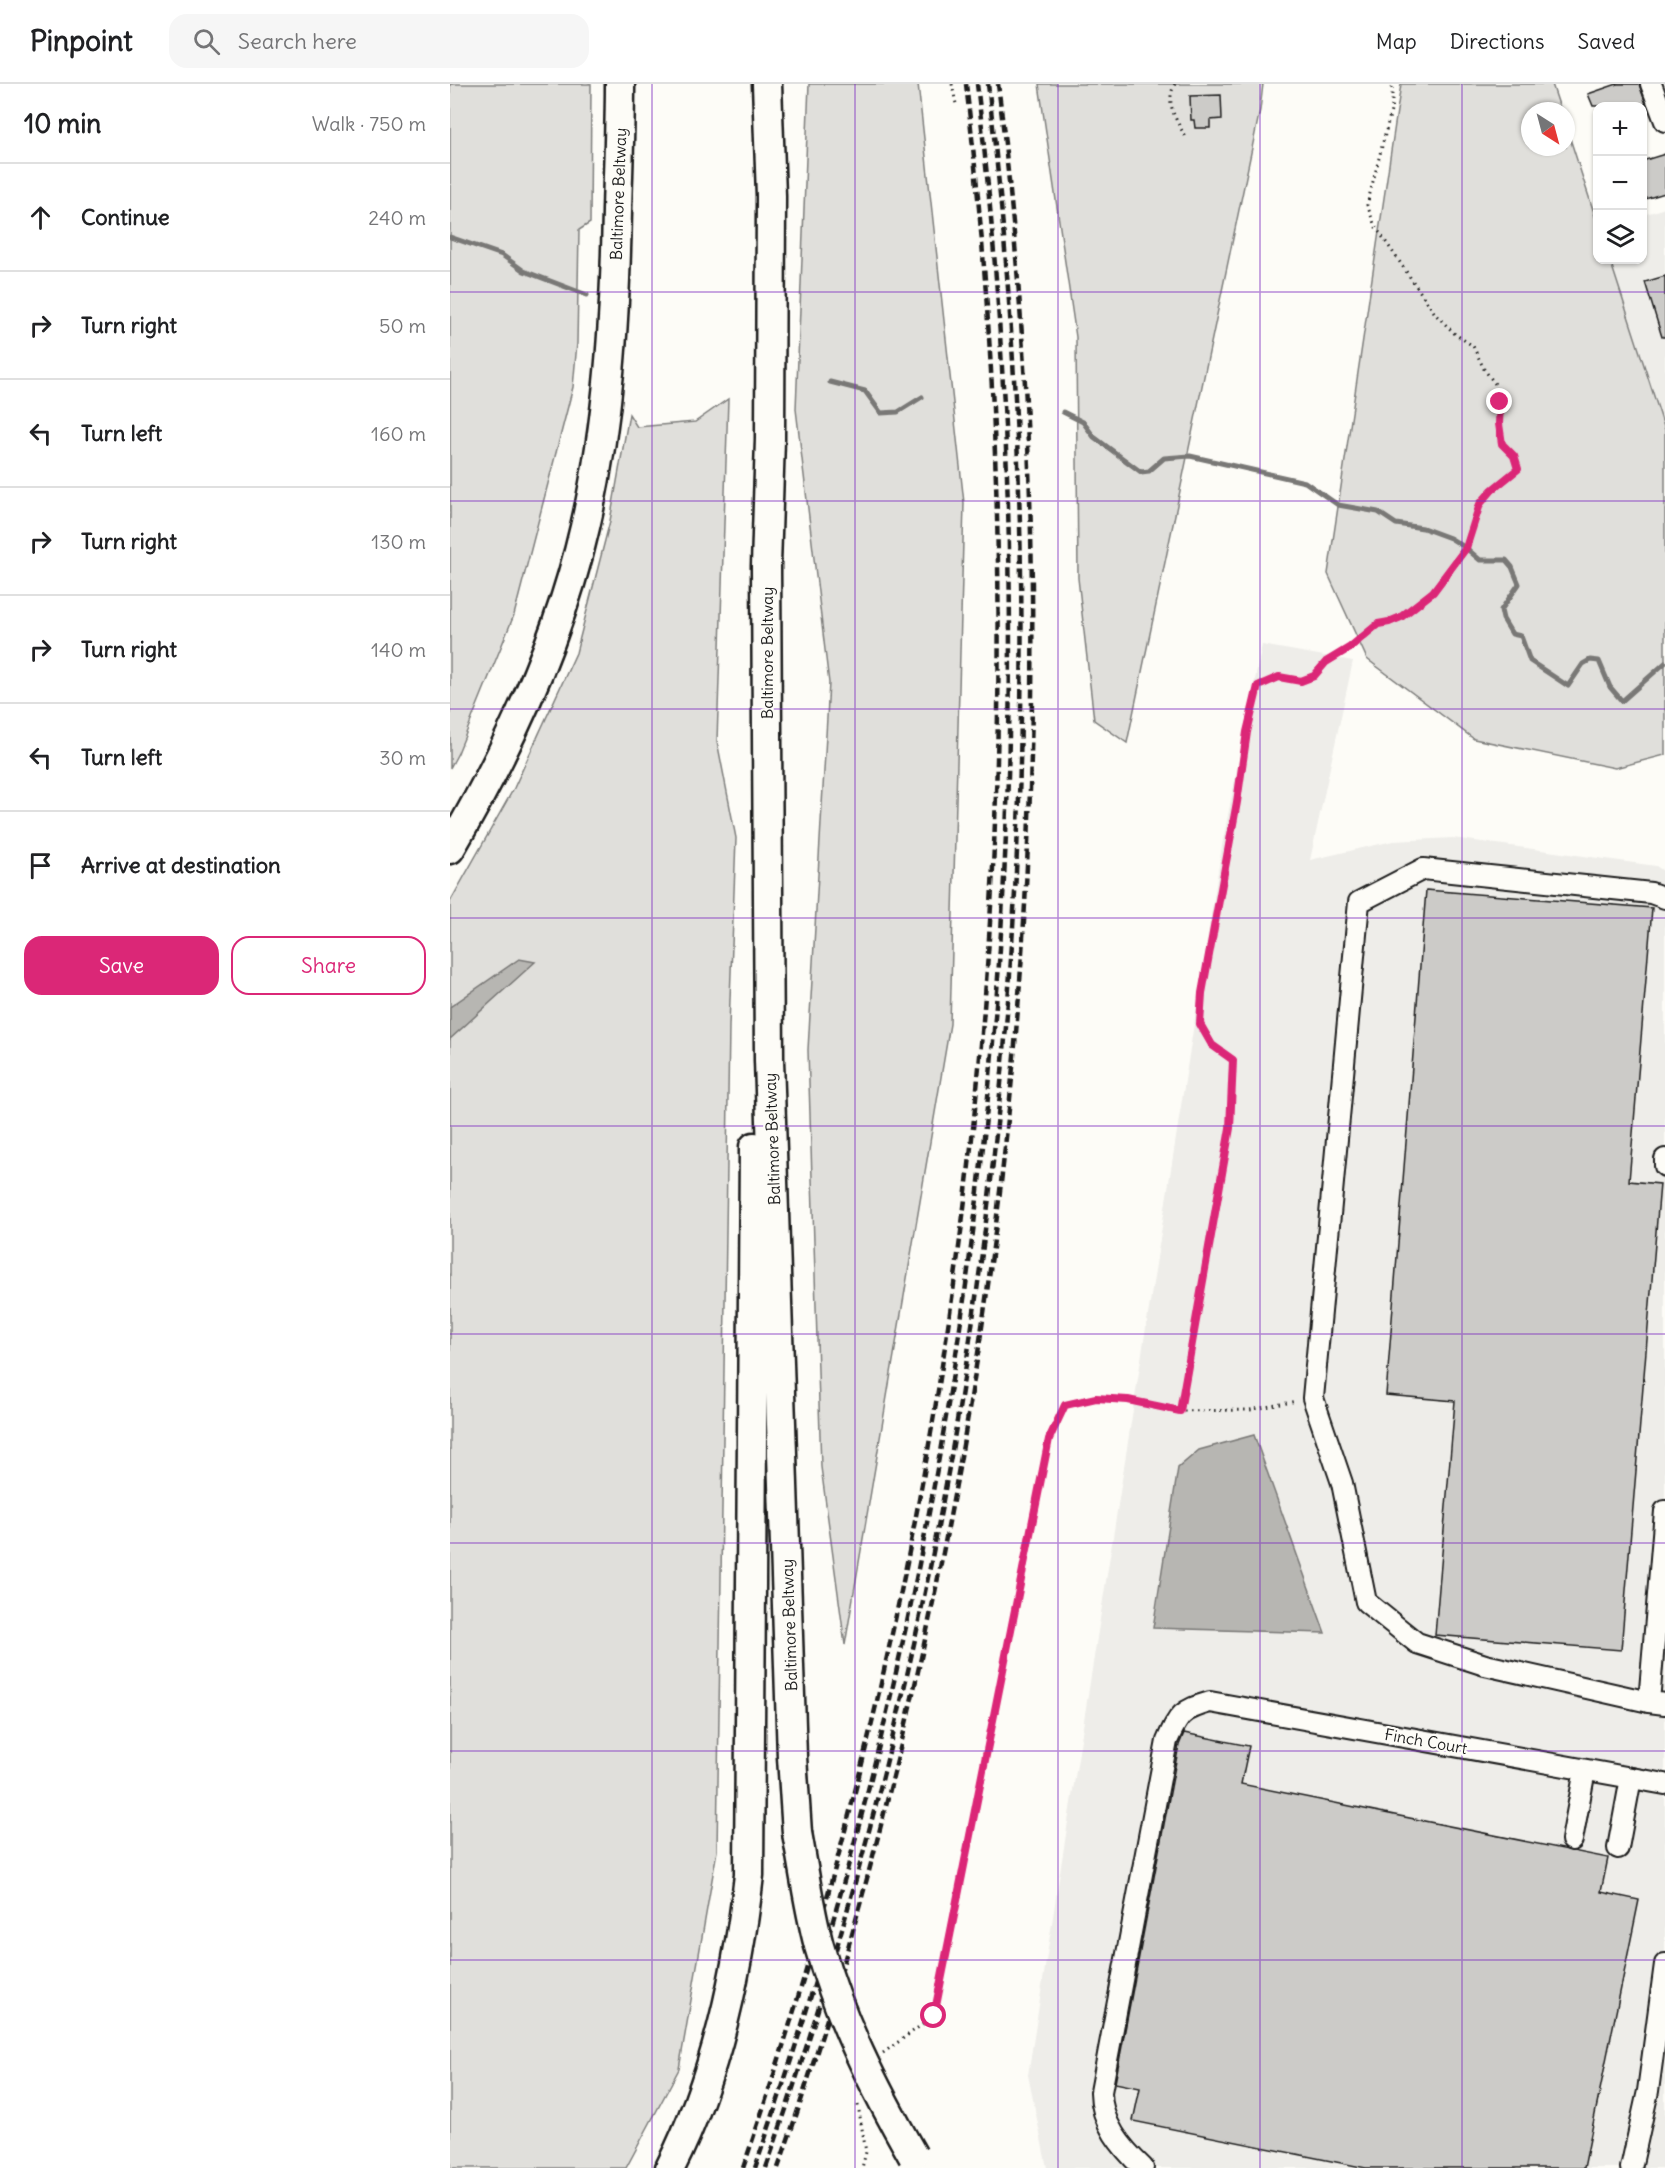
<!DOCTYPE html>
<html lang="en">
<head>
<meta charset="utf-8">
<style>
	:root { --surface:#fff; --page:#f6f6f6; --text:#202124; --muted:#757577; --line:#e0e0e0; --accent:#db2777 }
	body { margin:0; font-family:Delius,sans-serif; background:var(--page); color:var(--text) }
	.controls { position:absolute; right:18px; top:18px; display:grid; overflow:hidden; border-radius:12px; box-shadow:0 2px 4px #0004 }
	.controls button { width:54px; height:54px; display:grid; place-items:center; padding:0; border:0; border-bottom:2px solid var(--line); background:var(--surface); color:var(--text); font:30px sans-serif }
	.compass { position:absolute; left:1071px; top:18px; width:54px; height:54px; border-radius:50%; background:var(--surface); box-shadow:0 2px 4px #0004; rotate:144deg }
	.stop { position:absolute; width:18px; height:18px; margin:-14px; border:4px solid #db2777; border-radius:50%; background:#fff }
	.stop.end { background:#db2777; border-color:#fff; box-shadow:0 2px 6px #0008 }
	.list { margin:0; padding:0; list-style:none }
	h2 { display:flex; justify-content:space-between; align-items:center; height:78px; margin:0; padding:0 24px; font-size:26px }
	h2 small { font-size:20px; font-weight:400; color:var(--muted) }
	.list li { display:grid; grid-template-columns:39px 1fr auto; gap:18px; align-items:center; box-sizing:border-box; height:108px; padding:0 24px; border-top:2px solid var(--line) }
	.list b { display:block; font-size:22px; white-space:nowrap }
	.list em { font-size:20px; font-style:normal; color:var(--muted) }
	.actions { display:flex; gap:12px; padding:18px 24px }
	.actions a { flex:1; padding:14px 0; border:2px solid var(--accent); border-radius:18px; text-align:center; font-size:21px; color:var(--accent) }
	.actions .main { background:var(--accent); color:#fff }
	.icon { flex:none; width:33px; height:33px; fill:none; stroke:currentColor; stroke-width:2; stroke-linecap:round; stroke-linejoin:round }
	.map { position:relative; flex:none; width:1215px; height:2084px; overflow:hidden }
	header { display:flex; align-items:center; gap:36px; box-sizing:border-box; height:84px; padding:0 30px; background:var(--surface); border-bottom:2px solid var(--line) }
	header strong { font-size:28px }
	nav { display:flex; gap:33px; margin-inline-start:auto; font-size:21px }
	.search { width:420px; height:54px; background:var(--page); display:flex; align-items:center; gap:15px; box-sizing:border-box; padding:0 21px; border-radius:18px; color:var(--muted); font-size:22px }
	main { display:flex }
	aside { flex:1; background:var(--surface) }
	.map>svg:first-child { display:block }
</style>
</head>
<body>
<header>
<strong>Pinpoint</strong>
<div class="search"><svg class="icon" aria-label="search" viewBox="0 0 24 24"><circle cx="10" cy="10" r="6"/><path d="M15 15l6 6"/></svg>Search here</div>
<nav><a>Map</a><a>Directions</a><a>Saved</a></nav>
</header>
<main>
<aside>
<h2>10 min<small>Walk · 750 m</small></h2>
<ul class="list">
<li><svg class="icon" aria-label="ahead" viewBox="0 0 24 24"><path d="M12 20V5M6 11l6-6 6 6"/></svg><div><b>Continue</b></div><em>240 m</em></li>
<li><svg class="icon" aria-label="right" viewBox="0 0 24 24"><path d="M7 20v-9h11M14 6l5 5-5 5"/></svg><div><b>Turn right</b></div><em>50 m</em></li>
<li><svg class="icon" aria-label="left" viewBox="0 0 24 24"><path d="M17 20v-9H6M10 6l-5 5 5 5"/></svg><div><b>Turn left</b></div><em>160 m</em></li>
<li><svg class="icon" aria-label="right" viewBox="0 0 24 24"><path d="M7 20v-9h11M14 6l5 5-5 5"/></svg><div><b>Turn right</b></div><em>130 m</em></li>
<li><svg class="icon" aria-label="right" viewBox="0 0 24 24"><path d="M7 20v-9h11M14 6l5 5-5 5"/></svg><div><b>Turn right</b></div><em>140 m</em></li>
<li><svg class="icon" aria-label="left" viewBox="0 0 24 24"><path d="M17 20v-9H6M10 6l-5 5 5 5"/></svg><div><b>Turn left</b></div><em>30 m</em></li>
<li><svg class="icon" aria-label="arrive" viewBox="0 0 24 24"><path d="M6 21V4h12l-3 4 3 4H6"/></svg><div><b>Arrive at destination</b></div></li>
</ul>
<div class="actions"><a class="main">Save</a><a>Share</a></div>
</aside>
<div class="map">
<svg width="1215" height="2084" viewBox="0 0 1215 2084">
	<rect width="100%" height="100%" fill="#fdfcf7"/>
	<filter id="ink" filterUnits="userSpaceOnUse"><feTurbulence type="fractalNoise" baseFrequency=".0167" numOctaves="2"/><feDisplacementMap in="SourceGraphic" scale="12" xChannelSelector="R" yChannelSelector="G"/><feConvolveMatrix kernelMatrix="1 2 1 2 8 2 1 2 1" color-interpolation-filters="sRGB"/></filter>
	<g filter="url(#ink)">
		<!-- built -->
		<g fill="#eeede9">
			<path d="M1215,124v222l-55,-170h32l1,-45z"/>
			<path d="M812,561l91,16 -43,199 83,-19 60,-3 203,28 9,6v1296h-618l-19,-93 195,-1235z"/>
		</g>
		<!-- green -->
		<g fill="#e0dfdb" stroke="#7e7e7c" stroke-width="1.5">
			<path d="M0,0h141l-1,139 -11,7 -2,113 -4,44 -59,228 -56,138 -8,15z"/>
			<path d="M359,0h109l46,419 -14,521 -105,621 -24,-178 -13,-417 21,-367 -33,-274z"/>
			<path d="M589,0h224l-3,26 -133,633 -33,-23 -16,-142 -2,-241z"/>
			<path d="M951,0h151l9,27h-31v36h36v-21l31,96 1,38h12l55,170v325l-50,13 -141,-29 -107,-80 -39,-85z"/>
			<path d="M278,315l-11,342 19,97 -7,188 -12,825 -38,218 -53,99h-176v-1266l64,-114 62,-135 34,-132 19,-107 8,13 58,-5z"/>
		</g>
		<!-- water -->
		<g fill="#b7b6b2" stroke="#797876" stroke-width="1.5">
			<path d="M69,875l16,3 -85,77v-32z"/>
			<path d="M804,1351l71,198 -172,-5 25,-160 21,-18z"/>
		</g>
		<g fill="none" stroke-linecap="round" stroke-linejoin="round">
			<!-- stream -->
			<g stroke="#797876" stroke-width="5">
				<path d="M0,153l52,18 22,16 63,24"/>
				<path d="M380,298l35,9 16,22 17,-1 24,-15"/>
				<path d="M613,328l20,10 11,15 47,35 8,-1 15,-13 26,-2 115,26 33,23 40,7 18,12 27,4 27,10 16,10 14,12h26l6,7 7,17 -18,26 2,9 9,15 9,2 9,25 38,25 15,-22 7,-4 9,1 11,26 12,14 43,-38"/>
			</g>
		</g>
		<!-- building -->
		<g fill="#cccbc8" stroke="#1c1c1c" stroke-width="1.5">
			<path d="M1167,0h22l7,20 -8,2h-45l-5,-12z"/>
			<path d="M771,11l1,24 -12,1v8h-15l-1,-8h-3l-1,-24z"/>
			<path d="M1215,70v39l-23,7v-39z"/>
			<path d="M1215,192v61h-3l-17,-55z"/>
			<path d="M976,806l226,18 -23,273 31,3 -39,466 -186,-15 20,-234 -69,-6z"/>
			<path d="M734,1649l65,13 -8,38 367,74 -7,34 38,8 -55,268h-218l-233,-47 7,-33 -25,-5 64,-338z"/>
		</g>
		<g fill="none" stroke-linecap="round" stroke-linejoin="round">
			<!-- minor casing -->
			<g stroke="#1c1c1c" stroke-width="24">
				<g id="minor">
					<path d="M1201,0l14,37"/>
					<path d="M1215,814l-14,-5 -228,-24 -64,33 -46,496 29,85 24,119 51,41 68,22 164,37 16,2"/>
					<path d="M1215,1075v7"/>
					<path d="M1199,1618l16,-191"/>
					<path d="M1122,1756l13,-70"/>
					<path d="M1168,1764l13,-70"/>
					<path d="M693,2084c-22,-21 -42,-45 -42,-76l66,-351c12,-27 15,-31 43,-39l455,82"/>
					<path d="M1181,2084l17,-77 17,-127"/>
				</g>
			</g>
			<!-- highway casing -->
			<g stroke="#1c1c1c" stroke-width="33">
				<g id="highway">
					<path d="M317,0l4,112 -1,243 -4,127 3,494 23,697 5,76"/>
					<path d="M0,765c59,-101 109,-208 135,-322 24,-104 30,-209 32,-316 1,-42 3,-85 3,-127"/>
					<path d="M220,2084c46,-91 68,-192 79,-293l5,-728"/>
				</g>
			</g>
			<!-- path -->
			<g stroke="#1c1c1c" stroke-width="3" stroke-dasharray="1.5 4.5" stroke-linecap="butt">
				<path d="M502,0l4,20"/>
				<path d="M725,0c-11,19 2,37 11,54"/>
				<path d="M730,1327l50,-283 3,-68 -21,-15 -12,-21 2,-31 35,-191 10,-70 11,-46 21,-9 22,4 13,-5 12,-14 23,-14 30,-24 10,-2 12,-5 32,-25 33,-44 14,-44 12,-14 26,-21 -4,-13 -12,-12 -3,-20 1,-22 -5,-18 -11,-15 -11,-23 -18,-12 -19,-19 -61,-89 -8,-21 25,-98v-23"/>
				<path d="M433,1969l51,-37 115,-577 16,-34 31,-7 32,2 52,11 70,-1 47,-9"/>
				<path d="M408,2021l8,47 -4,16"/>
			</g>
			<!-- minor -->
			<use href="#minor" stroke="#fdfcf7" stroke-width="20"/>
			<!-- highway -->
			<use href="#highway" stroke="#fdfcf7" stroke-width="28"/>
			<!-- rail -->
			<g stroke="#1c1c1c" stroke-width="4.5" stroke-dasharray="9 4.5" stroke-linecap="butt">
				<path d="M293,2084c230,-670 306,-1380 223,-2084"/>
				<path d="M305,2084c231,-666 305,-1384 222,-2084"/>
				<path d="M316,2084c232,-665 306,-1385 222,-2084"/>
				<path d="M328,2084c45,-127 82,-257 114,-387 138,-553 176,-1131 106,-1697"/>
			</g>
			<!-- highway-bridge casing -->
			<g stroke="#1c1c1c" stroke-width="33" stroke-linecap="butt">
				<path id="highway-bridge" d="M347,1749c7,37 12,76 22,113 21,74 56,143 94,210"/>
			</g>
			<!-- highway-bridge -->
			<use href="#highway-bridge" stroke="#fdfcf7" stroke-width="28"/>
		</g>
	</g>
	<g fill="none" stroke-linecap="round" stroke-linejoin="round" filter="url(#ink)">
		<!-- route -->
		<path stroke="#db2777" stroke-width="8" d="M484,1932l115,-577 16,-34 31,-7 32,2 52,11 50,-283 3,-68 -21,-15 -12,-21 2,-31 35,-191 10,-70 11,-46 21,-9 22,4 13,-5 12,-14 23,-14 29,-24 11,-2 12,-5 32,-25 33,-44 14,-44 12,-14 26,-21 -4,-13 -12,-12 -3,-20 1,-22"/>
	</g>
	<!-- grid -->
	<path fill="none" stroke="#7b2cbf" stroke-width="1.5" stroke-opacity="0.55" d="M202,0v2084M405,0v2084M608,0v2084M810,0v2084M1012,0v2084M0,208h1215M0,417h1215M0,625h1215M0,834h1215M0,1042h1215M0,1250h1215M0,1459h1215M0,1667h1215M0,1876h1215"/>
	<g text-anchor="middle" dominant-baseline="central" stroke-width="4.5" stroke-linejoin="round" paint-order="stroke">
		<!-- street labels -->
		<g font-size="16" fill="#1c1c1c" stroke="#fdfcf7">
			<text transform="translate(168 110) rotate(-88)">Baltimore Beltway</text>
			<text transform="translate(317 569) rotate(-90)">Baltimore Beltway</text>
			<text transform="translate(322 1055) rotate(-92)">Baltimore Beltway</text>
			<text transform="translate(339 1541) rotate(-92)">Baltimore Beltway</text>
			<text transform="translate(976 1657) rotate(10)">Finch Court</text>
		</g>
	</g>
</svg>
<div class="controls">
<button>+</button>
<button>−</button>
<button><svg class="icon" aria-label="layers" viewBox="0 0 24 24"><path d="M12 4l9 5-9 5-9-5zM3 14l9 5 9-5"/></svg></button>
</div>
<svg class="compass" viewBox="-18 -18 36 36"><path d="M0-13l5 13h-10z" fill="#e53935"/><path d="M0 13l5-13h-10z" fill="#757577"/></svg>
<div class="stop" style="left:484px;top:1932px"></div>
<div class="stop end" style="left:1050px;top:318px"></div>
</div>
</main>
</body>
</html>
